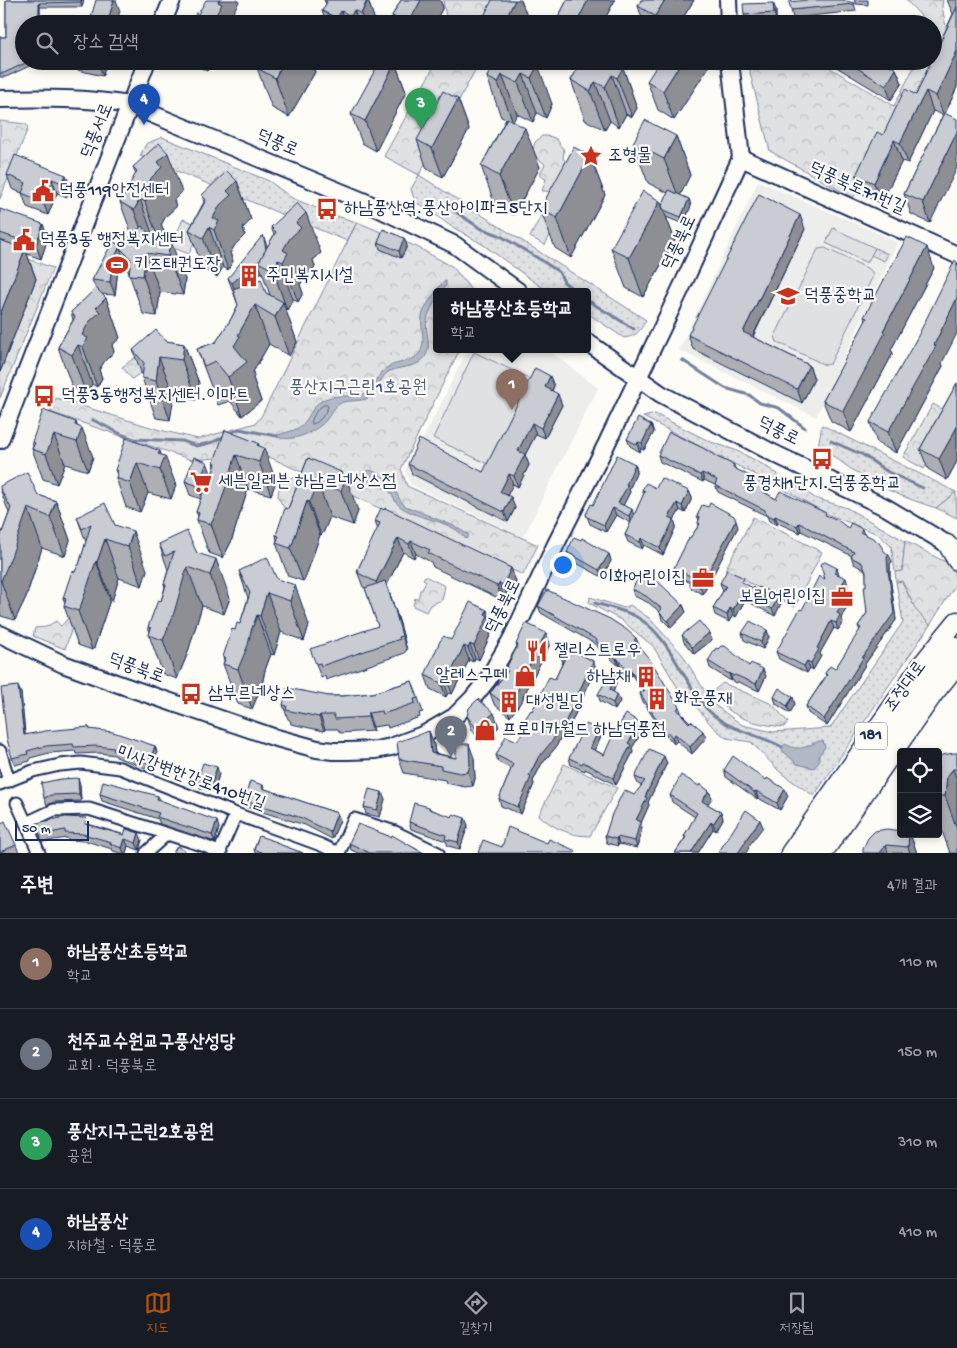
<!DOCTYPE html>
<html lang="ko">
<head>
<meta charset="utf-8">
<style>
	:root { --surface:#171b24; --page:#242831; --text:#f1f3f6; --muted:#9ea1a6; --line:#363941; --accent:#b45309 }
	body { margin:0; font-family:"Gochi Hand","Poor Story",sans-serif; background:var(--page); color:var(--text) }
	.controls { position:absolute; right:15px; bottom:15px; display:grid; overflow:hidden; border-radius:5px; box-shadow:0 2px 8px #0003 }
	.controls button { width:45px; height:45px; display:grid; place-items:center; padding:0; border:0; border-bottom:1px solid var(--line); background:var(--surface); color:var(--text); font:25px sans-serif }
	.scale { position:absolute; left:15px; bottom:12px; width:74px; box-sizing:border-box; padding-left:5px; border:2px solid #1b2f5e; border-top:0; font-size:14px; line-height:18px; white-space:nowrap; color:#1b2f5e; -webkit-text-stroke:4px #fdfcf7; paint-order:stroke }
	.you { position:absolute; left:562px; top:564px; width:18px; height:18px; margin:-12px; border:4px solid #fff; border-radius:50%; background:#1a73e8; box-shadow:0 0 0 8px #1a73e833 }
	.badge { display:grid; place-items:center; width:32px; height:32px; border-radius:50%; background:var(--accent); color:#fff; font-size:16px; font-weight:700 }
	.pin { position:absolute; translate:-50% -41px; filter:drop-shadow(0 1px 2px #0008) }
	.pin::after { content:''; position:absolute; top:26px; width:18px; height:15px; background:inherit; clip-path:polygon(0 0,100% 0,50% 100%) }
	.popup { position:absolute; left:433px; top:288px; width:158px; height:65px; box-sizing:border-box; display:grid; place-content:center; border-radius:5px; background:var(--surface); filter:drop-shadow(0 1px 4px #0005); font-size:16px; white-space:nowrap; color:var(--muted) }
	.popup b { font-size:19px; color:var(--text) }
	.popup::after { content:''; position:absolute; left:50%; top:100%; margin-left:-10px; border:10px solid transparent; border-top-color:var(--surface) }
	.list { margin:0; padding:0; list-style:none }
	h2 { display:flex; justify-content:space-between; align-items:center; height:65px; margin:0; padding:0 20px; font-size:21px }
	h2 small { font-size:16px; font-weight:400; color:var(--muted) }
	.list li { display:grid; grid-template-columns:32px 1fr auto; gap:15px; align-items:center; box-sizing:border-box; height:90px; padding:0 20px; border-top:1px solid var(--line) }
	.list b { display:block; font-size:19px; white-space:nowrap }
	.list p { margin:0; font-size:16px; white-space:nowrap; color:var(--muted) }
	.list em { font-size:16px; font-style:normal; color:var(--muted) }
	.icon { flex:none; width:28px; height:28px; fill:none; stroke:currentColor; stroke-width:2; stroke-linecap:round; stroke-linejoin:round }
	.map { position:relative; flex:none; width:957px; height:853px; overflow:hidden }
	.search { position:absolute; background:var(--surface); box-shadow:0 2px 8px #0003; left:15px; right:15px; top:15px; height:55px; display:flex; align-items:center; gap:12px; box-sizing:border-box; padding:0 18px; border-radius:28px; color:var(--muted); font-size:19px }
	.sheet { height:425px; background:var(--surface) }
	nav { display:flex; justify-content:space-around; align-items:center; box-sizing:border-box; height:70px; border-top:1px solid var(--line); background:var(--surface); font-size:14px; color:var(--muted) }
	nav a { display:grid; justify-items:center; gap:2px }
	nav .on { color:var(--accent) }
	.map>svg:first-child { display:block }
</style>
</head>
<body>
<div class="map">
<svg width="957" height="853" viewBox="0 0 957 853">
	<defs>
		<pattern id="grass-dots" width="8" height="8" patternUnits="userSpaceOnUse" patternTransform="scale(1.25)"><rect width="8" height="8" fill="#e0e1e3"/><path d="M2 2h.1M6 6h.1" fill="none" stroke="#c0c1c5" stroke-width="1.8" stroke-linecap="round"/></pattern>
		<pattern id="forest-crowns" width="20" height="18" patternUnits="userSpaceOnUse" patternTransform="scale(1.25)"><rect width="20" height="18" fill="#e0e1e3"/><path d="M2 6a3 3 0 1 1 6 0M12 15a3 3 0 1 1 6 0" fill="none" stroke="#c0c1c5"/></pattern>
	</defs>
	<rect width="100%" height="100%" fill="#fdfcf7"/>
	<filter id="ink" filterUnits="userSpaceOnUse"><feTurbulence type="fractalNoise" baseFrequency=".02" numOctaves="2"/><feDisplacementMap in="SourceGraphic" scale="10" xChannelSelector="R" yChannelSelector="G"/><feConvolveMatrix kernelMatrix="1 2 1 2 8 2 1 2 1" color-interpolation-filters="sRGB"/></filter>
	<g filter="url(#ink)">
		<!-- built -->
		<g fill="#edeeec">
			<path d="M758,181l140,61 -82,175 -137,-67z"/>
			<path d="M468,349h79l51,39 -75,149 -113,-53 -5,-14 22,-39z"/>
		</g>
		<!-- grass -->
		<g fill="url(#grass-dots)" stroke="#7e88a0">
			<path d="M162,137l107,44 23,17 41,17 24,7 -10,19 -207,-85 6,-12z"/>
			<path d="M419,175l227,145c-6,11 -9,16 -22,18l-37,-25v-22h-36l-11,-5 -58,-42 -33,-19 -21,-16 -13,-7 -4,-13z"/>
			<path d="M655,414l56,28 24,8 22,11 21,13 -5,10 -130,-67z"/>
			<path d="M822,425l134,67 -20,16c-29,-9 -50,-18 -76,-33 -14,-9 -27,-20 -42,-28z"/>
			<path d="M786,479l29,19 32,10 58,33 -3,30 -7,1 -4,-26 -13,-12 -49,-19 -48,-27z"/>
			<path d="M902,581c7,18 15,30 28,44l-116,171 -32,-22 -31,-32 -25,-4 -14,-12 -18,-22 -15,-14 -26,-44 -32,-26 -32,-17 1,-6 34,11 6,-3 19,13 33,36 30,49 30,22 31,7 57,-4 73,-106 -7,-40z"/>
		</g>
		<!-- forest -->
		<g fill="url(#forest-crowns)" stroke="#7e88a0">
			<path d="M443,0h71l-13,24h-54z"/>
			<path d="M906,0h37l-1,6 5,26 -35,74 -59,92 -83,-47 -20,-78 1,-12h70l1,2 72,43 23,-45h16v-37h-7l-1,-4z"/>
			<path d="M437,61h43l-61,114 -35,-19z"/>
			<path d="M0,121l26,3 2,4 -28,71z"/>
			<path d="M542,136c8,0 17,1 18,10l3,2 1,4 -1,6 2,3 -2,31 -21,-1 4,-12 -7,-4 6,-11 -8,-6 -4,-8 2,-8z"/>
			<path d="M357,222l60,25 36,20 19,24h-35v58h23l-59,120 6,17 131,59 -15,30 -271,-126 -35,9 -25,2 -142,-48 6,-14 104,32 38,9 58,-16 6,-8z"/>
			<path d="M875,248l13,6 -4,7 -13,-6z"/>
			<path d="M0,249l53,19 -53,130z"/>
			<path d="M141,353l9,13 -18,13 -10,-12z"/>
			<path d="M933,404l21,12 -30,53 -21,-12z"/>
			<path d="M291,478h6l6,3 -13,29 -6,-2 -6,-11c0,-10 3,-15 13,-19z"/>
			<path d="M956,492l1,26 -21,-10z"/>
			<path d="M753,517l69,35 -27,55 -70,-37z"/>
			<path d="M905,541l48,25 3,18 -26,41 -14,-15 -14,-29 -6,1 -1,-10 7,-1z"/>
			<path d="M425,576l20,10 -3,14 -12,5 -4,7 -13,-6 2,-8 3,1 2,-9h2l4,-9 -3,-2z"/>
			<path d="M69,617l6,2 -10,30 -32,-13 2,-8 11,-1 10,-6 5,5z"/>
			<path d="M723,683l49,21 16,18 -4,5c-21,-2 -43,-6 -59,-20 -5,-4 -9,-11 -12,-16z"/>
			<path d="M564,764l53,24 -27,48c-19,0 -38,-8 -51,-21z"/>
		</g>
		<!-- garden -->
		<g fill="#e0e1e3" stroke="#7e88a0">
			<path d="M542,214l15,8 -12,23 -15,-8z"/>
			<path d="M183,219l18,7 -12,28 -18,-7z"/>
			<path d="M833,228l42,20 -8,15 -41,-20z"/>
			<path d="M825,248l44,21 3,3 1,4 -43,88 -5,1 -48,-23 -2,-6 43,-87z"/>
			<path d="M474,352l59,28 -45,84 -55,-26z"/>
		</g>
		<!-- water -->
		<g fill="#b3b8c5" stroke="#76819c">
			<path d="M446,281v4l-4,6h-5c0,13 -8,17 -10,29 -3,12 6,25 -2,37 -7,11 -24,9 -35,14 -10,5 -11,17 -18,24 -9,9 -24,3 -33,9 -6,4 -8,10 -12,15 -10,13 -37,25 -52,17 10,-4 20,-4 28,-12 8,-9 10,-20 22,-25 14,-6 31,0 41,-6 10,-6 11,-20 22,-26 9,-5 24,-5 31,-13 8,-11 1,-26 3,-38 3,-11 13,-23 20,-33z"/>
			<path d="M369,470c6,1 13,5 17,10h3c7,9 8,18 16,26l49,20 15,9 -3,4c-15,-19 -41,-18 -60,-29 -14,-7 -10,-13 -18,-20 -3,-3 -20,-6 -25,-8l-3,-4v-4z"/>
			<path d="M819,741h4l2,6 -6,8v7l-5,6 -17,-4 -15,-14v-3l3,-3c15,8 20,3 34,-3z"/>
		</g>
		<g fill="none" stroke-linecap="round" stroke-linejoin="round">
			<!-- shore -->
			<path stroke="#586687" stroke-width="1" d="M324,405h3l1,2c-4,7 -8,16 -16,17l-1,-3 6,-11z"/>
			<!-- stream -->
			<g stroke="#76819c" stroke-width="3">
				<path d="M448,207l32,21 19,7 42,25 18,12 5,10 11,9"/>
				<path d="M587,300l47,29"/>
				<path d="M682,360l43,28 24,7 11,8 19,5 26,20"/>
				<path d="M93,420l30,15 11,4 48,2 15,5 16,-4 26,-13 38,7"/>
				<path d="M831,441l32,14 25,17 35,16"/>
				<path d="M595,603c13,4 28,7 40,13 25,13 37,39 51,62 7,11 14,25 24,34 20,19 48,22 72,35"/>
			</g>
			<!-- street casing -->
			<g stroke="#1b2f5e" stroke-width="15">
				<g id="street">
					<path d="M0,751l9,30"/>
					<path d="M0,784l33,-13 27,-6 21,-2 39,5 116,46 85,31 17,8"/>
					<path d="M17,803l9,20"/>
					<path d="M39,853l-13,-30 28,-13 35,-1 113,36 19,8"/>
					<path d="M146,853l21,-19"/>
					<path d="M219,853l17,-39"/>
					<path d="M339,853l15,-34 41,13 43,21"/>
				</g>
			</g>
			<!-- secondary casing -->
			<g stroke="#1b2f5e" stroke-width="20">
				<g id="secondary">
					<path d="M728,0l1,24"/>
					<path d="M162,24l10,-24"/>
					<path d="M0,99c44,-1 87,-1 130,6l235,97 90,43 63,46"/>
					<path d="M741,158l216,97"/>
					<path d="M587,342l74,52 110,58 116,56 70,42"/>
					<path d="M0,440l147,-379"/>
					<path d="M0,634l63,30 61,22 149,51 44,12 16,2h15l28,-1 15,-3 34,-13 29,-17 18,-18 16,-20 24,-41 44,-94 50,-99 78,-163 57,-124 -11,-97"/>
				</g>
			</g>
			<!-- primary casing -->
			<g stroke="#1b2f5e" stroke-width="21">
				<g id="primary">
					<path d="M947,544l10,17"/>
					<path d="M790,853l132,-189 35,-43"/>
					<path d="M807,853l122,-173 28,-33"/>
					<path d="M823,853l110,-158 24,-30"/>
				</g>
			</g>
			<!-- street -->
			<use href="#street" stroke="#fdfcf7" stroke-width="11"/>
			<!-- secondary -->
			<use href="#secondary" stroke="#fdfcf7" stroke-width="16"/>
			<!-- primary -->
			<use href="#primary" stroke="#fdfcf7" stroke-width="18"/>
		</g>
		<!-- wall -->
		<g fill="#adafb5" stroke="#1b2f5e" fill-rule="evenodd">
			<path d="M6,0h78l-2,7h-42v17h-16v37h16l-34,16h-6v-40h6z"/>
			<path d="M324,0h44l8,24h-49l-5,-13 4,-7z"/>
			<path d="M401,0h39l3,7 -9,17h-39l-3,-8z"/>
			<path d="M567,0h48l-13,24h-42l-2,-6z"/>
			<path d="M641,0h53l-15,24h-35l-6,-18z"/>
			<path d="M854,0h14v5l-12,-1z"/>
			<path d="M947,0h10v87l-12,27 -15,109 -19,-9 -7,-20 39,-79 -10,-4 -25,52 -6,-2 -21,42 -17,-8 -8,-20 27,-40 33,-40 37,-81z"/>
			<path d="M773,3l3,7v10l-29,2 -3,-7z"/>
			<path d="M854,3l2,8 -63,7 -2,-8z"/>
			<path d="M74,61h32l-3,15 -26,-6z"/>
			<path d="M190,61h22l-5,10 -17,-9z"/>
			<path d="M261,61h50l4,11 -26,45 -17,-9 -15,-40z"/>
			<path d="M487,61h44l21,43 -6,14 -9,-5 -4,9 -16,-8 -4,7 27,46 -26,48 -19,-10 -14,-39 25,-47 -5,-2 -14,-40 7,-12z"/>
			<path d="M582,61h37l2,6 2,1 14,40 -5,9 -6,-3 -7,13 -9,-6 -5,9 -20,-10 -14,-40z"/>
			<path d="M832,61h51l13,8 6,14 -11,17 -58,-35z"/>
			<path d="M395,63l11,29 -30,59 -14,-8 -11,-29z"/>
			<path d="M708,68l-34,52 -16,-10 -11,-29z"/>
			<path d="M458,99l11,30 -26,48 -16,-8 -10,-29z"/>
			<path d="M676,136l14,39 -10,20 9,4 2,7 -8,18 -17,-7 9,23 -32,57 -17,-9 -15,-40 49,-47 2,5 6,-13 -20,-10 -15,-40z"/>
			<path d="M590,156l15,39 -34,63 -16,-10 -15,-39z"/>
			<path d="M133,167l49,25 -8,8 2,7 -10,9 -5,9 3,7 -3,6 24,41 -2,16 -23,-3 -3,24 -14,-2 -18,-52 -5,9 -2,-2 -3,26 -13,-1 4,4 14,40 -8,7 2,7 -10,10 -5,8 3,8 -5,9 -5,-3 -6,10 -14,-7 -14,-40 15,-27 -2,-8 25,-23 -4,-9 23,-37 5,3 12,-11 -12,-33 16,-28z"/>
			<path d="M7,175h59l5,14 -4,8 -10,-4 -9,22 -21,-8 -5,-14 -10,-4z"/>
			<path d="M237,181l14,39 -8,8 2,7 -10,10 -5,8 3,8 -5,9 -5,-3 -6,10 -14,-8 -14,-39 15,-28 -2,-7z"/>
			<path d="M0,209l48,29 -7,21 -14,-5 9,25 -36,93z"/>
			<path d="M271,227l50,26 -8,7 2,7 -11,10 -4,8 3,8 -5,9 -5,-3 -6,11 -2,-2 12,34 -8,14 -20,-12 -16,28 1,4 -1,2 8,23 -19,15 -12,-15 -12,4 -21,-56 19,-7 15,-23 7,-14 -10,-27 39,-31 7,-12zM262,272l8,23 -23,-11z"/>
			<path d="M805,229l-52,108 56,28 5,14 -12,24 -109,-54 -5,-14z"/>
			<path d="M404,238l3,8 -6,12 -21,-9 -2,-7z"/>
			<path d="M934,268l-43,82 2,3 -42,79 -20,-11 -8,-20 43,-80 -2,-4z"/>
			<path d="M166,341l18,3 15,39 -3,17 -22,-4 -4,24 -14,-2 -14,-40v-3l-9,-25z"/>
			<path d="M942,363l1,3 -47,87 -19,-10 -7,-21z"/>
			<path d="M957,383v78l-10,19 -19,-11 -8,-20z"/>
			<path d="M554,386l-2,5 10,14 -17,33 -9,-4 -11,21 4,10 -11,22 -5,-3 -6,11 8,13 -7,14 -96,-48 -4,-10 75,8z"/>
			<path d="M651,425l3,7 -10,18 -3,-1 -1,3 -10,-6 -3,-7z"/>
			<path d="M77,426l16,31 -5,14 -23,-7 -8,20 -14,-5 -11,-30 1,-3 -1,-4z"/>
			<path d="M259,446l17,35 -5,14 -23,-6 -17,53 -8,16 -14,-5 -12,-33 1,-4 -2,-4 5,-13 -11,-4 -5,-14 27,-6 3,-9 -1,-4z"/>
			<path d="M161,454l15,31 -5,14 -23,-6 -8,19 -14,-5 -10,-29 1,-3 -2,-5z"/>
			<path d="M658,455l59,2 17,8 1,4 30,15 3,7 -1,3 9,5 51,17 21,12 14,1 2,5 20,17 8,11 -2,2v13l6,43 -31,44v1l-38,61 -19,-13 -2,-7 20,-30 -1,-3 10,-4 25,-38 -2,-5 9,-13 -1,-40 -1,-3 -11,-6 -3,-7 1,-1 -51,-25 -1,2 -22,-10 -1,2 -8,-4 -2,-5 -49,-24 -3,-7 -11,-5 -1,2 -43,-20z"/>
			<path d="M308,458l34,18 16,35 -5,14 -23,-8 -7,16 -2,2h-1l-15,44 -2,2 -15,-5 -12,-33 1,-3 -1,-5 12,-26z"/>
			<path d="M635,464l2,7 -8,19 1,2 -7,13 11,11 10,-22 -2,-4 14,-2 33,3 3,7 -7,15 -5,-3 -6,10 2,6 -13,29 -19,-10 -2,4 -14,-7 -3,-7 6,-12 -15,-8 -10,17 -16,-8 -4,-10 7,-9z"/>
			<path d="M0,489l38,6 18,6 14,39 -5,16 -23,-8 -16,49 -11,23 -14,-4 -1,-4v-74l9,-25z"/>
			<path d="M697,516l41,11 -35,67 -11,-5 -3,-7 -12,-7 -3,-7 16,-30 9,-13 -1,-2 1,-3z"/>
			<path d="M77,517l38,8 32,45 -5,16 -23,-8 -7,23 -2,-1 -16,48 -2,2 -14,-5 -14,-39 1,-3 -2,-5 12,-26 4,-7 7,-23z"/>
			<path d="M375,521l136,47 5,14 -8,17 -4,-2 -2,3 -69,-33 -2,-5 -15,-8 -2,4 -11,-6 -16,33 13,39 7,26 -2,1v2l-79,27 -1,-4 -4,2 -5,-14 62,-38 -13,-38 -2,-1 -6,-16 21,-42z"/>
			<path d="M159,544l38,9 33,45 -6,16 -22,-8 -15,49 -10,24 -14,-5 -14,-39 1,-3 -2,-5 13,-26 4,-14 -1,-3 4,-14z"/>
			<path d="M567,552l42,2 2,7 -9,16 -33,-18z"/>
			<path d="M837,568l2,7 9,10 -1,2 3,8 -2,3 2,4 -9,16 2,4 -5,8 -4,-2 -14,25 1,3 -8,14 -3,-2 -3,5 -28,-14 -3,-7 49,-73z"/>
			<path d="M239,571l38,8 32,46 -5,16 -23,-9 -7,23 -3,-1 -6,16 -3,15 -10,24 -14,-5 -15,-40 1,-3 -1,-4 12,-27 5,-6 8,-26z"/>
			<path d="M720,583l26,2 11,5 22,6 2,7 -6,13 -30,-16 -9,17 -3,-2 -4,7 -14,-7 -2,-7 10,-17z"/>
			<path d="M632,589l51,16 3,7 -15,16 -9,-9 -2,-7 -11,-9 -15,-7z"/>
			<path d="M538,606l98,32 2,7 41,62 3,7 24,24 -14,16 -15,-13 -3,3 -14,-16 -18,-28 -2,-7 4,-3 -7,-7 -5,-8 -2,2 -10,-12 -1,1 -9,-8 -2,-3 -9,-6 -2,-4 -56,-32z"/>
			<path d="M487,610l6,19 -14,31 -4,-2 -2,4 -4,-2 -17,34 -4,-1 -2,4 -16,-8 -5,-14 26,-35z"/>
			<path d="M767,630l2,7 -6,12 -19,-9 -2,-7z"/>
			<path d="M546,633l4,11 -27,53v2l-13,18 -16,-13 -4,-11 16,-20 -1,-3 12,-23 -1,-3z"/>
			<path d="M709,633l3,7 -18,14 -10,-12 -2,-7z"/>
			<path d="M575,649l1,3 17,9 3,7 -29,64 -3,-2 -8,17 -15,18 -8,16 1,3 -13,30 -20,-8 -2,-7 12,-30 -13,-7 -2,-7 21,-14 10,-15 -2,-7 7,-8 23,-32 8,-17 -3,-6z"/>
			<path d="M708,661l41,5 17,10 -7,15 -21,-9 -2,1 -4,-3 -1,1 -21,-13z"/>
			<path d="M618,677l-5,15 7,9 -5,9 -15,-9 -2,-7z"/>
			<path d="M412,681l11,31 -4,1 1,4 -32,11 -1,-3 -14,2v4l-33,2 -2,-4h-13l-1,2 -33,-7 -1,-4 -2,-1 -5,-14 46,-9h14l29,-3z"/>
			<path d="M21,693l4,42 64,-8v2l66,17 2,7 -6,17 -35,-13 -1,-2 -16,-2 -23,1 -1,-3 -26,2 -19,5v3l-15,4 -3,-7z"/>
			<path d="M774,697l21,7 -5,9 -14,-9z"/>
			<path d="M467,716l32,11 -18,15 -9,-12z"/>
			<path d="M599,730l2,7 -6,13 9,5 39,-25 -11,18 1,4 -17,33 -31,-16v2l-14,-6 -2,-7z"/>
			<path d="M429,731l5,14 1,8 21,5h18l1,21 -2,7 -8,1 -19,-4 -1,-3 -41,-7 -5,-14z"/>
			<path d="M957,753v100h-7l-12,-33v-61z"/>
			<path d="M667,763l-19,39 1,3 -8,18 1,5 -5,20 -18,-4 -1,2 -11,-3 -2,-7 37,-50 -4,-2 -3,-7z"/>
			<path d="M724,770l64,26 -8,14 -22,-12 -1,1 -31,-22z"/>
			<path d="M219,774l-5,18 -14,-4 -3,-7z"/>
			<path d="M78,778l2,7 1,16 -27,1 -7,3 -3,-7z"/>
			<path d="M263,785l2,4 72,24 3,7 -8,19 -27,-14 -59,-18 -2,-7z"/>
			<path d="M699,786l10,5 3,7 -5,6 14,8 2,7 -7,12 -3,-2 -15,24h-23l10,-15 -1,-2 11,-19 -23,-15 -2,-7z"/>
			<path d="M100,794l58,2 2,4 59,28 -4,14 -55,-18 -2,-5 -56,-18z"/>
			<path d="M385,799l-5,18 -14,-3 -2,-7z"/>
			<path d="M429,807l1,2 38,16 -8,24 -12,-3 -2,-5 -35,-12 -2,-7z"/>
			<path d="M0,824l16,21 3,8h-19z"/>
			<path d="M88,824l54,16 -3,10 -11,-4 -2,7h-6l-7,-2 -1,-2 -26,-8 -18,-1 -1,-2 -25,4 -2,-7z"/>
			<path d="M910,834l7,19h-54z"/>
			<path d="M349,843l74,10h-65l-7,-3z"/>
			<path d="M277,844l26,9h-48l-1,-4z"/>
		</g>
		<!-- shaded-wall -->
		<g fill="#8d8f94" stroke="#1b2f5e">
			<path d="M81,0h3l-2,7 -1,-5z"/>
			<path d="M114,0h2l4,11 -4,13h-9z"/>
			<path d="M219,0h19l1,2 -11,19 1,3h-18z"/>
			<path d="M368,0l8,24h-11l-4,-10z"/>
			<path d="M421,0h19l3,7 -9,17h-26z"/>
			<path d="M515,0h6l8,21 -1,3h-25z"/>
			<path d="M588,0h27l-13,24h-26z"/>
			<path d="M665,0h29l-15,24h-21l-3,-8z"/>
			<path d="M39,3l1,4v17h-1z"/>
			<path d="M773,3l3,7v10l-2,-7z"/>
			<path d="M354,10l5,14h-5l-3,-8z"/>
			<path d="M341,11l4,13h-6l-2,-6z"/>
			<path d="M957,51v36l-13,29 -8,-20z"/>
			<path d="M98,61h8l-3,15 -5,-13z"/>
			<path d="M203,61h9l-5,10z"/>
			<path d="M284,61h27l4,11 -26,45 -14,-39z"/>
			<path d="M619,61l3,9 1,-2 14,40 -5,9 -15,-39v-13z"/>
			<path d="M682,61h23l3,7 -34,52 -11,-29z"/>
			<path d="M395,63l11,29 -30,59 -11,-30z"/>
			<path d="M538,65l14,39 -6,14 -15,-40z"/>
			<path d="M896,69l6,14 -11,17 -5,-14z"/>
			<path d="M523,74l14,39 -4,9 -15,-39z"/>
			<path d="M502,75l15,39 -4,8 -15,-39z"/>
			<path d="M612,75l14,39 -7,13 -14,-40z"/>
			<path d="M595,82l15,39 -5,9 -15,-39z"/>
			<path d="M926,91l7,20 -25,52 -8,-20z"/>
			<path d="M458,99l11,30 -26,48 -11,-29z"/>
			<path d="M525,128l15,39 -26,48 -15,-39z"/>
			<path d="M957,132v36l-27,55 -7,-21z"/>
			<path d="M676,136l14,39 -11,23 -15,-39z"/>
			<path d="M894,140l8,21 -21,42 -7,-20z"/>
			<path d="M168,153l14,39 -8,8 2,7 -10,9 -5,9 3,7 -5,9 -14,-39 -1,-12 14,-28z"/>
			<path d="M590,156l15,39 -34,63 -14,-40z"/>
			<path d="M66,175l5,14 -4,8 -5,-14z"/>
			<path d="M52,179l5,14 -9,22 -5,-13z"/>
			<path d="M237,181l14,39 -8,8 2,7 -10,10 -5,8 3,8 -5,9 -14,-40 -1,-12 14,-27z"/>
			<path d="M140,199l14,40 -6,10 -14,-39z"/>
			<path d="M689,199l2,7 -8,18 -2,-7z"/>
			<path d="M660,201l15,39 -32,57 -14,-39z"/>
			<path d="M306,213l15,40 -8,7 2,7 -11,10 -4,8 3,8 -5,9 -15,-40v-12l13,-27z"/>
			<path d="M800,215l5,14 -57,117 -5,-14z"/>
			<path d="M43,224l5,14 -7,21 -5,-14z"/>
			<path d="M209,227l14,40 -6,10 -14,-39z"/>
			<path d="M263,235l4,11 3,19 -12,-3 4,10 -26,22 -4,-11z"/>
			<path d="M404,238l3,8 -6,12 -2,-7z"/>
			<path d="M114,239l4,12 2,-3 5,14 -5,9 -5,-14z"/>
			<path d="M170,239l15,40 -2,16 -15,-39z"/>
			<path d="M927,247l7,21 -43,82 2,3 -42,79 -8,-21 40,-80z"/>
			<path d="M25,249l11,30 -36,93v-57z"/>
			<path d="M146,253l14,39 -3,24 -14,-40z"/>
			<path d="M113,255l5,14 -3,26 -5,-13z"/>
			<path d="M278,260l15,39 -6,11 -14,-40z"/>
			<path d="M106,298l14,40 -8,7 2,7 -10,10 -5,8 3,8 -5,9 -14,-40 -1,-12 14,-27z"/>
			<path d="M957,298v35l-15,30 1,3 -47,87 -8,-21 46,-87z"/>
			<path d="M283,302l14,40 -8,14 -14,-39z"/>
			<path d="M255,305l14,39 -16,28 1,4 -1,2 8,23 -19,15 -14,-39 6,-31 4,-11z"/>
			<path d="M184,344l15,39 -3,17 -14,-40z"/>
			<path d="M78,345l14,39 -6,10 -14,-39z"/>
			<path d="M159,357l15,39 -4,24 -14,-39z"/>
			<path d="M809,365l5,14 -12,24 -5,-14z"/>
			<path d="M550,376l4,10 -6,12 -3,-11z"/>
			<path d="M558,394l4,11 -17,33 -4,-10z"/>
			<path d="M76,422l4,11 2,-5 11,29 -5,14 -11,-29 -2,-17z"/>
			<path d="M532,423l4,11 -11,21 4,10 -11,22 -4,-11 4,-25z"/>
			<path d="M651,425l3,7 -10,18 -2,-7z"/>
			<path d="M957,427v34l-10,19 -8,-21z"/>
			<path d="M54,435l11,29 -8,20 -11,-30z"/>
			<path d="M638,442l3,7 -1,3 -3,-7z"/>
			<path d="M258,443l4,10 2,-5 12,33 -5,14 -12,-33 -2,-17z"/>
			<path d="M160,451l3,10 2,-5 11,29 -5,14 -11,-29 -2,-16z"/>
			<path d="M236,455l12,34 -17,53 -8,16 -12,-34z"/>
			<path d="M207,462l5,14 -9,24 -5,-14z"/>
			<path d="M137,463l11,30 -8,19 -10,-29z"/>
			<path d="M635,464l2,7 -8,19 1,2 -9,18 -3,-7z"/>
			<path d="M341,472l3,10 2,-5 12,34 -5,14 -12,-34 -2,-16z"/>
			<path d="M702,473l2,7 -1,2 -3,-7z"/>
			<path d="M509,474l4,10 -9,18 -4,-10z"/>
			<path d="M318,483l12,34 -7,16 -2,2 -12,-33z"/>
			<path d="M765,484l3,7 -4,7 -2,-7z"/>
			<path d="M689,491l3,7 -7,15 -3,-7z"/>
			<path d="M511,497l4,11 -7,14 -4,-10z"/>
			<path d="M56,501l14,39 -5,16 -15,-39z"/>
			<path d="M307,501l13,34 -15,44 -2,2 -13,-33z"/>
			<path d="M677,503l3,7 -6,10 2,6 -13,29 -3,-7 9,-31z"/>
			<path d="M28,508l14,40 -16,49 -11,23 -14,-39z"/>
			<path d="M613,508l3,7 -10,17 -2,-7z"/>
			<path d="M632,509l2,7 -3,7 -2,-7z"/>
			<path d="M775,516l3,7 -1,2 -3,-7z"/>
			<path d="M736,520l2,7 -35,67 -3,-7z"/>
			<path d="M799,523l2,8 -1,2 -3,-7z"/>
			<path d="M133,531l14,39 -5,16 -14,-39z"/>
			<path d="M398,538l5,14 -16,33 13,39 7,26 -5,-14 -21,-40 -5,-14z"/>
			<path d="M641,538l3,7 -2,4 -2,-7z"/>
			<path d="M105,539l14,39 -7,23 -15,-39z"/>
			<path d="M411,541l5,13 -2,4 -5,-14z"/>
			<path d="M609,554l2,7 -9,16 -3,-7z"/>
			<path d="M889,555l3,7 -2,2v13l6,43 -31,44v1l-38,61 -3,-7 38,-61 25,-101z"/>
			<path d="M216,559l14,39 -6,16 -14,-39z"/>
			<path d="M96,561l14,39 -16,48 -2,2 -14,-39z"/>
			<path d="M187,567l15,39 -15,49 -10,24 -14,-39z"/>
			<path d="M511,568l5,14 -8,17 -5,-14z"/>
			<path d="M837,568l2,7 -4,-2z"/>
			<path d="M846,578l2,7 -3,6 -3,-7z"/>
			<path d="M499,583l5,14 -2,3 -5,-14z"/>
			<path d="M295,585l14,40 -5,16 -14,-40z"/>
			<path d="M848,588l2,7 -2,3 2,4 -9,16 2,4 -5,8 -2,-7 1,-10 7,-20z"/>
			<path d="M267,593l14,39 -7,23 -14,-39z"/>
			<path d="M742,593l3,7 -9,17 -3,-7z"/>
			<path d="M779,596l2,7 -6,13 -3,-7z"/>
			<path d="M683,605l3,7 -15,16 -3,-7z"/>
			<path d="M730,608l3,7 -4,7 -2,-7z"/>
			<path d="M487,610l6,19 -14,31 -5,-14z"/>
			<path d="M257,615l14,39 -6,16 -3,15 -10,24 -14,-40 13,-38z"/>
			<path d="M831,621l3,7 -14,25 1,3 -8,14 -2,-7 6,-15z"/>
			<path d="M767,630l2,7 -6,12 -2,-7z"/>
			<path d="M546,633l4,11 -27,53v2l-13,18 -4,-12 12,-18z"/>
			<path d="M709,633l3,7 -18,14 -2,-7z"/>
			<path d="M636,638l3,7 -2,2 -3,-7z"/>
			<path d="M470,644l5,14 -2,4 -5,-14z"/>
			<path d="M464,646l5,14 -17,34 -5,-14z"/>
			<path d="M617,658l3,7 -1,1 -3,-7z"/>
			<path d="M593,661l3,7 -29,64 -3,-7z"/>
			<path d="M807,661l3,7 -3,5 -3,-7z"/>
			<path d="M629,668l3,7 -2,2 -3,-7z"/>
			<path d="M763,669l3,7 -7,15 -3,-7z"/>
			<path d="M615,670l3,7 -6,20 -2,-7z"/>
			<path d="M730,673l2,7 -1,1 -2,-7z"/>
			<path d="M443,679l5,14 -2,4 -5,-14z"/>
			<path d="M18,686l3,7 5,49 -2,-7z"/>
			<path d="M617,694l3,7 -5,9 -2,-7z"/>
			<path d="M793,697l2,7 -5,9 -3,-7z"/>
			<path d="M368,713l5,14v4l-5,-14z"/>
			<path d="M494,713l5,14 -18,15 -5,-14z"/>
			<path d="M320,715l5,14 -1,2 -5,-14z"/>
			<path d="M561,723l3,7 -8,17 -15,18 -8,16 1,3 -13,30 -3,-7 11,-31 9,-18z"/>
			<path d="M641,723l2,7 -11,18 1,4 -17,33 -3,-7 15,-35z"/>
			<path d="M599,730l2,7 -9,18 -2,-7z"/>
			<path d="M429,731l5,14 2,21 -5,-13z"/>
			<path d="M703,731l3,7 -14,16 -2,-7z"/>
			<path d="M675,734l2,7 -3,3 -2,-7z"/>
			<path d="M469,744l5,14 1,21 -2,7 -5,-14z"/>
			<path d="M155,746l2,7 -6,17 -2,-7z"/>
			<path d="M664,756l3,7 -19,39 1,3 -8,18 1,5 -5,20 -2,-7 1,-21 9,-23z"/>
			<path d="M217,767l2,7 -5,18 -3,-7z"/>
			<path d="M953,769l4,11v49l-12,-33 2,-20z"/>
			<path d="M78,778l2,7 1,16 -2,-7z"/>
			<path d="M785,789l3,7 -8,14 -3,-7z"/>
			<path d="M709,791l3,7 -7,10 -3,-7z"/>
			<path d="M756,791l2,7 -1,1 -3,-7z"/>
			<path d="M382,792l3,7 -5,18 -3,-7z"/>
			<path d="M721,812l2,7 -7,12 -3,-7z"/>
			<path d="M337,813l3,7 -8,19 -2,-7z"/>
			<path d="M465,818l3,7 -8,24 -2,-7z"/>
			<path d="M760,820l3,7 -15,20 1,1 -3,5h-8l7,-12z"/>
			<path d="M217,821l2,7 -4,14 -3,-7z"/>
			<path d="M711,822l2,7 -15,24h-7z"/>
			<path d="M139,833l3,7 -3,10 -3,-7z"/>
			<path d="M909,834h1l7,19h-7l-2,-6z"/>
			<path d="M617,837l2,7 -1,2 -2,-7z"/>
			<path d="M125,839l3,7 -2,7h-2l-2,-5z"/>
			<path d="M886,845l2,8h-8v-1z"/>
		</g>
		<!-- building -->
		<g fill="#c9ccd3" stroke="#1b2f5e">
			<path d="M6,0h75v2l-42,1v21h-15v37h6l-26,12h-4v-36h6z"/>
			<path d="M96,0h18l-7,24h-18z"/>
			<path d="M206,0h13l-1,2 4,2 -11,20h-20l5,-11 2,1z"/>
			<path d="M324,0h43l-6,14 -7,-4 -3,6 -10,-5 -4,7 -15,-7 5,-9z"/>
			<path d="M401,0h20l-13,24 -16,-8z"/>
			<path d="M492,0h23l-12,24h-23z"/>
			<path d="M567,0h21l-12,24h-7l-11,-6z"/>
			<path d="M641,0h24l-10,16 -17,-10z"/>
			<path d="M808,0h34l12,3v1l-63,6 -2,-8z"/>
			<path d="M773,3l1,10 -30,2 -1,-11z"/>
			<path d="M957,7v44l-21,45 -10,-5 -26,52 -6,-3 -20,43 -18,-8 21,-43 6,3 22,-46 11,6 15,-34h2v-4z"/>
			<path d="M261,61h23l-9,17 -18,-10z"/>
			<path d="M380,61h12l3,2 -30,58 -14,-7z"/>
			<path d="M495,61h36l7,4 -7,13 -8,-4 -5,9 -16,-8 -4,8 -11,-6z"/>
			<path d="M582,61h37l-2,4 6,3 -6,10 -5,-3 -7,12 -10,-5 -5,9 -19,-11z"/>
			<path d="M660,61h22l-19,30 -16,-10z"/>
			<path d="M846,61h37l13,8 -10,17z"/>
			<path d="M443,91l15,8 -26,49 -15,-8z"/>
			<path d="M944,113l13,6v13l-34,70 -19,-8z"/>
			<path d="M507,118l18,10 -26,48 -18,-10z"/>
			<path d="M645,120l31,16 -12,23 -31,-16z"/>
			<path d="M159,143l9,10 -10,9 4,5 -10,10 -8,13 6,3 -5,9 -5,-3 -6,11 -14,-8 17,-31 -4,-4z"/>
			<path d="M574,147l16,9 -33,62 -17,-9z"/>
			<path d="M15,155l51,20 -4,8 -10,-4 -9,23 -21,-9 4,-10 -19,-8z"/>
			<path d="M227,171l10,10 -10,10 4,4 -11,10 -7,13 6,3 -5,9 -5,-3 -6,11 -14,-8 17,-30 -4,-5z"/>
			<path d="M669,190l20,9 -8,18 -17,-7 -2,-4z"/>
			<path d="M643,191l17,10 -31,57 -18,-10z"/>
			<path d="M759,194l41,21 -57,117 66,33 -12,24 -109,-54z"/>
			<path d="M297,203l9,10 -10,10 5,5 -11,10 -7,12 5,3 -5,9 -5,-2 -5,10 -15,-8 18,-30 -5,-5z"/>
			<path d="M0,209l43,15 -7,21 -36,-12z"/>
			<path d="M142,226l10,11 18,2 -2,17 -22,-3 -3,23 -14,-1 2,-16 -12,-12z"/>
			<path d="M383,229l21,9 -5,13 -21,-9z"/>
			<path d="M263,235l3,14 -6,11 -28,23 -4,-5z"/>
			<path d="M907,237l20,10 -44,84 2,2 -42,78 -20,-10 44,-83 -3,-1z"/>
			<path d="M114,239v3l6,4 -5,11 -2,-2 -3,27 -18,-2z"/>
			<path d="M0,240l25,9 -25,66z"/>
			<path d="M955,260l2,2v36l-23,47 2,1 -48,86 -18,-10 48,-86z"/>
			<path d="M261,279l5,14 17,9 -8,15 -20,-12 -17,30 2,1 -6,10 13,16 -19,15 -13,-16 -11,5 -7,-17 19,-7 15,-23 7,-14 -5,-16z"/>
			<path d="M96,288l10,10 -10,10 4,4 -11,10 -7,13 6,3 -5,9 -5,-2 -6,10 -14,-8 17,-30 -4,-5z"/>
			<path d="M156,330l10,11 18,3 -2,16 -23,-3 -3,24 -14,-3 2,-15 -11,-13z"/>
			<path d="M535,368l15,8 -5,11 13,7 -17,34 -9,-5 -14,28 7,3 -11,22 -5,-2 -9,18 11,5 -7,15 -96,-48 11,-25 64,33z"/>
			<path d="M957,383v44l-18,32 -19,-10z"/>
			<path d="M43,410l33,12 -1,3 7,3 -5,14 -23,-7 -8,19 -14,-5 3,-6 -3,-1z"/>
			<path d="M638,418l13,7 -9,18 -4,-1 -1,3 -10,-6z"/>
			<path d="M225,430l33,13 -1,2 7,3 -5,14 -23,-7 -17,53 -8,16 -14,-4 2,-7 -3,-1 10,-28 3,1 5,-15 2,-7 -2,-1z"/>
			<path d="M669,432l34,16 14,9 17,8 -2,2 33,17 -3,7 14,8 4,-8 46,22 -1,2 11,4 12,9 3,-5 11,6 -2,3 15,7 2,3 1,-1 6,10 5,4 -2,2 1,13 6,43 -32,45h1l-39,61 -18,-13 21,-31 -2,-2 5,-7 5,3 26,-41 -3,-2 9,-13 -3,-27h2v-14l-4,-9 -11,-6 3,-5 -55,-29 -2,3 -22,-10 -1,2 -8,-4 -1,-4 -50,-25 2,-5 -15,-7 -2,2 -42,-20z"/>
			<path d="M126,438l34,13 -2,3 7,2 -5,14 -23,-7 -7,20 -14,-5 2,-7 -3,-1z"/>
			<path d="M617,455l18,9 -9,21h2l-10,18 14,6 -3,7 -16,-8 -9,17 -17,-8 -1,-3 5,-10 2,1z"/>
			<path d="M194,457l13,5 -9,24 -13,-5z"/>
			<path d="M308,458l33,14 -2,3 7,2 -5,14 -23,-8 -7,17 -2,2 -2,-1 -15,44 -2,3 -14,-5 3,-7 -3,-1 9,-27 3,1z"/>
			<path d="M27,472l11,23 18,6 -6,16 -22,-9 -17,49 -10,24h-1v-43l11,-30 -11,-20v-2z"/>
			<path d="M661,478l28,13 -7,15 -5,-3 -8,14 5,2 -14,29 -19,-10 -1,4 -15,-7 20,-44 -3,-1 4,-7 10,5z"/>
			<path d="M105,503l10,22 18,6 -5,16 -23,-8 -8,23 -1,-1 -16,47 -2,3 -14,-5 2,-7 -3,-1 9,-27 3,1 3,-7h1l12,-41 -9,5 -5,-12z"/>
			<path d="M710,503l24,13 2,4 -36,67 -11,-5 3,-5 -18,-9 15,-30h1l10,-14 -2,-1 2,-6 -3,-1 5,-11 6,2z"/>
			<path d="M381,508l3,2 1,-2 126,60 -8,17 -4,-2 -2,3 -69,-33 2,-3 -19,-9 -2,3 -11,-6 -22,44 -18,-9 1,-2h-2l23,-48 -5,-2z"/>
			<path d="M187,531l10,22 19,6 -6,16 -23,-8 -14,49 -10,24 -14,-5 2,-7 -3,-1 10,-27 3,1 5,-16 -2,-1 10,-32 -9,4 -6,-12z"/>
			<path d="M574,537l7,3 1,-2 27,16 -10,16 -32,-18z"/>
			<path d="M267,557l10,22 18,6 -5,16 -23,-8 -7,23 -3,-1 -6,16 -3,14 -10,24 -15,-5 3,-6 -3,-1 9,-28 3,1 2,-7 3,1 10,-31 -11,-22z"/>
			<path d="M825,562l12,6 -2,5 11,5 -4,6 6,4 -4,5 3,2 -10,18 3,2 -4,8 -5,-2 -14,27 2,1 -8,14 -4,-2 -3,5 -28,-14 24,-43 2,1 17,-34 6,3 -5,-15z"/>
			<path d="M727,570l17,8 -2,4 15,8 2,-3 20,9 -7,13 -30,-16 -9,17 -3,-2 -3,7 -14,-7 13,-22 -6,-3z"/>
			<path d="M642,571l11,6 30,28 -15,16 -9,-9 3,-3 -16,-13 -14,-7z"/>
			<path d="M385,581l10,29 7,26 -3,1 1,2 -79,27 -1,-3 -4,1 -6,-15 68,-23 -13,-38z"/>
			<path d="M547,590l63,29 17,11 9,8 -2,2 17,21 28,46 -2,2 12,14 2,-2 12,10 -13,16 -15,-13 -3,3 -15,-17 -17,-27 4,-2 1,-5 -11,-10 -5,-8 -2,2 -10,-12 -1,1 -9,-8 2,-2 -13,-7 1,-2 -59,-34z"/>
			<path d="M470,602l17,8 -2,4 3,2 -14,30 -4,-2 -2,4 -4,-2 -17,34 -4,-1 -2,4 -16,-8 15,-34 4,-5 7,4z"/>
			<path d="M699,621l10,12 -17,14 -10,-12z"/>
			<path d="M750,621l17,9 -6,12 -19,-9z"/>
			<path d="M526,623l20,10 -28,54 1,1 -13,17 -16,-12 18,-22 -3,-1 13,-25 -2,-1z"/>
			<path d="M565,645l10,4 -1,2 19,10 -29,64 -3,-2 -8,17 -15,18 -9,18 2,1 -13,30 -19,-8 14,-35 -17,-9 10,-19 11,5 12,-17 -4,-5 6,-9 1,1 17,-34 6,2 10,-21 -5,-2z"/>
			<path d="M721,646h4l24,20 2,-3 12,6 -7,15 -21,-9 -2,1 -3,-3 -1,1 -21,-13 8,-13 2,1z"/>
			<path d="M613,669l2,1 -5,20 7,4 -4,9 -15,-9z"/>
			<path d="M412,681l6,17 -4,1 1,4 -32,11 -1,-3 -14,2v4l-33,2 -1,-4h-14l-1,2 -33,-7 1,-4 -4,-1 4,-17 42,8h14l29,-3z"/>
			<path d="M18,686l6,49 21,-4 44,-4v2l24,3 42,14 -6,17 -36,-13 1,-2 -17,-2 -23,1 -1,-3 -27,2 -19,5 1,3 -16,4 -5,-19 -6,-51z"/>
			<path d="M779,688l14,9 -6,9 -13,-9z"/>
			<path d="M478,699l16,14 -18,15 -9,-12 2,-8z"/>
			<path d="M626,714l15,9 -13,20 3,2 -18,33 -30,-16 -1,2 -13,-6 17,-34 13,6 -9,18 14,7 8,-18z"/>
			<path d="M429,731l2,22 25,5v-14h13l1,21 -2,7 -8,1 -19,-4v-3l-42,-7 -2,-17z"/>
			<path d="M649,749l15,7 -19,41 2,1 -11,22 4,1 -5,20 -18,-4 -1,2 -11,-3 7,-22 12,-24 10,5 11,-14 -10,-4z"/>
			<path d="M954,753h3v16h-4l-6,7 -2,20h-7v-37l4,-4z"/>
			<path d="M733,756l33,24 1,-2 18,11 -8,14 -21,-12 -2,1 -30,-22z"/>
			<path d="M203,763l14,4 -6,18 -14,-4z"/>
			<path d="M681,775l18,11 1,-2 9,7 -7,10 19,11 -8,12 -2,-2 -20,31h-16l11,-16 -2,-1 13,-23 -27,-18z"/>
			<path d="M78,778l1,16 -28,1 -7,3 -3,-15 20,-4z"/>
			<path d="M103,781l55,15 -1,3 60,22 -5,14 -55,-18 2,-4 -59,-19z"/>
			<path d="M250,781l13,4 -1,3 75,25 -7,19 -28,-14 -58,-18z"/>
			<path d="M369,789l13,3 -5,18 -13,-3z"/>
			<path d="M414,803l15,4v2l23,8 1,-3 12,4 -7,24 -13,-3 1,-4 -37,-13z"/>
			<path d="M746,810l14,10 -15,21h1l-8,12h-20z"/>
			<path d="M65,817l21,1 -1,6 39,11 2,-6 13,4 -3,10 -11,-4 -3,9 -12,-4 1,-2 -28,-8 -18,-1v-3l-25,5 -3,-12z"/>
			<path d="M5,821l11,24 -16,7v-28z"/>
			<path d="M358,824l33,13 1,-2 31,18h-53l-21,-10z"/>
			<path d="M508,827l39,16 2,-4 27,12 -1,2h-97l5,-13 19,7z"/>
			<path d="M887,829l14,2v3h8l-1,13 -22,-2 -6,8h-17v-4l5,-11 7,-7z"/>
			<path d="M259,836l18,6 -1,1 27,10h-39l-10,-4z"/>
			<path d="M177,846l11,7h-15z"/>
		</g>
	</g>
	<!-- icons -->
	<defs>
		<g id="sight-bare" transform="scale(1.725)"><path d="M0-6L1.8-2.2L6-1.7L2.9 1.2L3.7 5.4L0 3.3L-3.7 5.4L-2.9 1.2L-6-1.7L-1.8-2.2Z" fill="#c8321e" stroke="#fdfcf7" stroke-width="2.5" paint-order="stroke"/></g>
		<g id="civic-bare" transform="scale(1.725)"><path d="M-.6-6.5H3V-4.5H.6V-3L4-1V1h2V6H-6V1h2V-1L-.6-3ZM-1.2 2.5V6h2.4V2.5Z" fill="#c8321e" stroke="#fdfcf7" stroke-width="2.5" paint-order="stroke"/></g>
		<g id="bus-bare" transform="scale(1.725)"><path d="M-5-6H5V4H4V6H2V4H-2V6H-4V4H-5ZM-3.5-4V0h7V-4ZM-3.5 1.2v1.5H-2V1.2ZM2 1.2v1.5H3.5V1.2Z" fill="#c8321e" stroke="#fdfcf7" stroke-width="2.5" paint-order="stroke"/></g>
		<g id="stadium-bare" transform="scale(1.725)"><path d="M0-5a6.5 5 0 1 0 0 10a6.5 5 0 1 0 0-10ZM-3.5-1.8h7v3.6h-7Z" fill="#c8321e" stroke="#fdfcf7" stroke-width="2.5" paint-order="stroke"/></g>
		<g id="building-bare" transform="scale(1.725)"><path d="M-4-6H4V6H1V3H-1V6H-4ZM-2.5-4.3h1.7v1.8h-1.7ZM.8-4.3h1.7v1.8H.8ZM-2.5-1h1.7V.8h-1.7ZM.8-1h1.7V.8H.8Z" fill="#c8321e" stroke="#fdfcf7" stroke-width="2.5" paint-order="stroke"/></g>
		<g id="school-bare" transform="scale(1.725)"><path d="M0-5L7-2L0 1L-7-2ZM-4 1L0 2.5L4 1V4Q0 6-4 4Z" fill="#c8321e" stroke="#fdfcf7" stroke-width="2.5" paint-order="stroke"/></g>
		<g id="supermarket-bare" transform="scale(1.725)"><path d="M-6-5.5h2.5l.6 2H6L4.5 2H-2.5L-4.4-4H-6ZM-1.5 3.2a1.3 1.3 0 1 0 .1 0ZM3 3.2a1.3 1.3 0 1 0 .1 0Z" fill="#c8321e" stroke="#fdfcf7" stroke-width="2.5" paint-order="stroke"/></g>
		<g id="office-bare" transform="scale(1.725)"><path d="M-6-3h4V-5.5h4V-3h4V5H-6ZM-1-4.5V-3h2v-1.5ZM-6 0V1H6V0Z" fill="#c8321e" stroke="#fdfcf7" stroke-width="2.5" paint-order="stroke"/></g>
		<g id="restaurant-bare" transform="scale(1.725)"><path d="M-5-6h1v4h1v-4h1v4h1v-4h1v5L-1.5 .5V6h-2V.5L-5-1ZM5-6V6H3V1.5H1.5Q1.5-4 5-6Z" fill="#c8321e" stroke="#fdfcf7" stroke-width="2.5" paint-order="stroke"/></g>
		<g id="shop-bare" transform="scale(1.725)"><path d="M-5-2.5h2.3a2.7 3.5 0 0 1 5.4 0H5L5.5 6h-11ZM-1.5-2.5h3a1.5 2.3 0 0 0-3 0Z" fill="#c8321e" stroke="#fdfcf7" stroke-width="2.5" paint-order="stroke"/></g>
	</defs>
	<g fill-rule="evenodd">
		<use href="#sight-bare" x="591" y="156"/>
		<use href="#civic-bare" x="43" y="191"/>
		<use href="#bus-bare" x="327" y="209"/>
		<use href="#civic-bare" x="24" y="240"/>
		<use href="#stadium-bare" x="117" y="265"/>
		<use href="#building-bare" x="249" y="276"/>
		<use href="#school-bare" x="788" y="296"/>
		<use href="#bus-bare" x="44" y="396"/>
		<use href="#bus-bare" x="822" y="459"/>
		<use href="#supermarket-bare" x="201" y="482"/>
		<use href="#office-bare" x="703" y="578"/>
		<use href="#office-bare" x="842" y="597"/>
		<use href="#restaurant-bare" x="537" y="651"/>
		<use href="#shop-bare" x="525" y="676"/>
		<use href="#building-bare" x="646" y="677"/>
		<use href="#bus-bare" x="191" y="694"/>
		<use href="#building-bare" x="657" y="699"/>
		<use href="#building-bare" x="509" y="702"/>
		<use href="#shop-bare" x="485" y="730"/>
	</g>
	<g text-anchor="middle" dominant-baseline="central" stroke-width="4.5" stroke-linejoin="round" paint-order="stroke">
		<!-- shield labels -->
		<rect fill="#fdfcf7" stroke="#5f6c8c" stroke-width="1" x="855" y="722.5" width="32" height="27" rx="4"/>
		<g font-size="16" font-weight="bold" fill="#1b2f5e">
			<text x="871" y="736">181</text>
		</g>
		<!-- street labels -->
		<g font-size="18" fill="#1b2f5e" stroke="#fdfcf7">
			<text transform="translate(98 131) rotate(-68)">덕풍서로</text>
			<text transform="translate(277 144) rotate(23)">덕풍로</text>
			<text transform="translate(857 189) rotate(24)">덕풍북로71번길</text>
			<text transform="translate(680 243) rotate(-65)">덕풍북로</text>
			<text transform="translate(778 432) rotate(26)">덕풍로</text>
			<text transform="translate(504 607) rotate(-64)">덕풍북로</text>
			<text transform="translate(136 669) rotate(20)">덕풍북로</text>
			<text transform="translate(906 687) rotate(-54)">조정대로</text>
			<text transform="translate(191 779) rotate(20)">미사강변한강로410번길</text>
		</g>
		<!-- poi labels -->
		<g font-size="18" fill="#1b2f5e" stroke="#fdfcf7" text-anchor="start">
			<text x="608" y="156">조형물</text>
			<text x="59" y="191">덕풍119안전센터</text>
			<text x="344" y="209">하남풍산역.풍산아이파크5단지</text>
			<text x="40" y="240">덕풍3동 행정복지센터</text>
			<text x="134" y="265">키즈태권도장</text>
			<text x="266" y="276">주민복지시설</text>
			<text x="804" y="296">덕풍중학교</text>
			<text x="61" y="396">덕풍3동행정복지센터.이마트</text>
			<text x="218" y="482">세븐일레븐 하남르네상스점</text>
			<text x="822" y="484" text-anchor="middle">풍경채1단지.덕풍중학교</text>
			<text x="686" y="578" text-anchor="end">이화어린이집</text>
			<text x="826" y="597" text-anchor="end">보림어린이집</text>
			<text x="554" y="651">젤리스트로우</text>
			<text x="508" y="676" text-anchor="end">알레스구떼</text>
			<text x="630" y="677" text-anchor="end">하남채</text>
			<text x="208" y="694">삼부르네상스</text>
			<text x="674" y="699">화운풍재</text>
			<text x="526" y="702">대성빌딩</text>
			<text x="502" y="730">프로미카월드 하남덕풍점</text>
		</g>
		<!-- park labels -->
		<g font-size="18" fill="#4c5c7f" stroke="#fdfcf7">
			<text x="358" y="388">풍산지구근린1호공원</text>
		</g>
	</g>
</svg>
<div class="controls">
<button><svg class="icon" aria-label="locate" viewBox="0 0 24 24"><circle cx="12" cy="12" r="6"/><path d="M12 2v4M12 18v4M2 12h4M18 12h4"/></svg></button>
<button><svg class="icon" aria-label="layers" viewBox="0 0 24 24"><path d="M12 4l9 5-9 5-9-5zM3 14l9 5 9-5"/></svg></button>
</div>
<div class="scale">50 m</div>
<div class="you"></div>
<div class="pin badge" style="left:512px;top:410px;background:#8d6e63">1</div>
<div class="popup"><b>하남풍산초등학교</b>학교</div>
<div class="pin badge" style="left:451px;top:757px;background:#6b7280">2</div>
<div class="pin badge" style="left:421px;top:129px;background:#2e9e5b">3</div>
<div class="pin badge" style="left:144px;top:125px;background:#1a4fb4">4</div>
<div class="search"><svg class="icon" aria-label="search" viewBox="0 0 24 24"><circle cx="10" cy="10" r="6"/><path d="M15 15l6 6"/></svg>장소 검색</div>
</div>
<section class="sheet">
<h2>주변<small>4개 결과</small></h2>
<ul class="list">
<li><span class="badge" style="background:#8d6e63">1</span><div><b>하남풍산초등학교</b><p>학교</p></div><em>110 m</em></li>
<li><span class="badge" style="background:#6b7280">2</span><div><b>천주교수원교구풍산성당</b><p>교회 · 덕풍북로</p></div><em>150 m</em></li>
<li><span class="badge" style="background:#2e9e5b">3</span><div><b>풍산지구근린2호공원</b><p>공원</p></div><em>310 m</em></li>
<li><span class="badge" style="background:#1a4fb4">4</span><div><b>하남풍산</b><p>지하철 · 덕풍로</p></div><em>410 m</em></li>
</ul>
</section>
<nav>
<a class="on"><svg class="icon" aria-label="map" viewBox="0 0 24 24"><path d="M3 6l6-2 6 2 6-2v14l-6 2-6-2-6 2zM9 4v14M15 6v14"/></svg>지도</a>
<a><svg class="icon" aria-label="directions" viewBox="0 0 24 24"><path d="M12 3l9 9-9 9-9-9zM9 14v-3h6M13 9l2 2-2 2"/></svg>길찾기</a>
<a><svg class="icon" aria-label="saved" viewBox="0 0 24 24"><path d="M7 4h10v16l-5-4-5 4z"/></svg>저장됨</a>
</nav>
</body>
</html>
